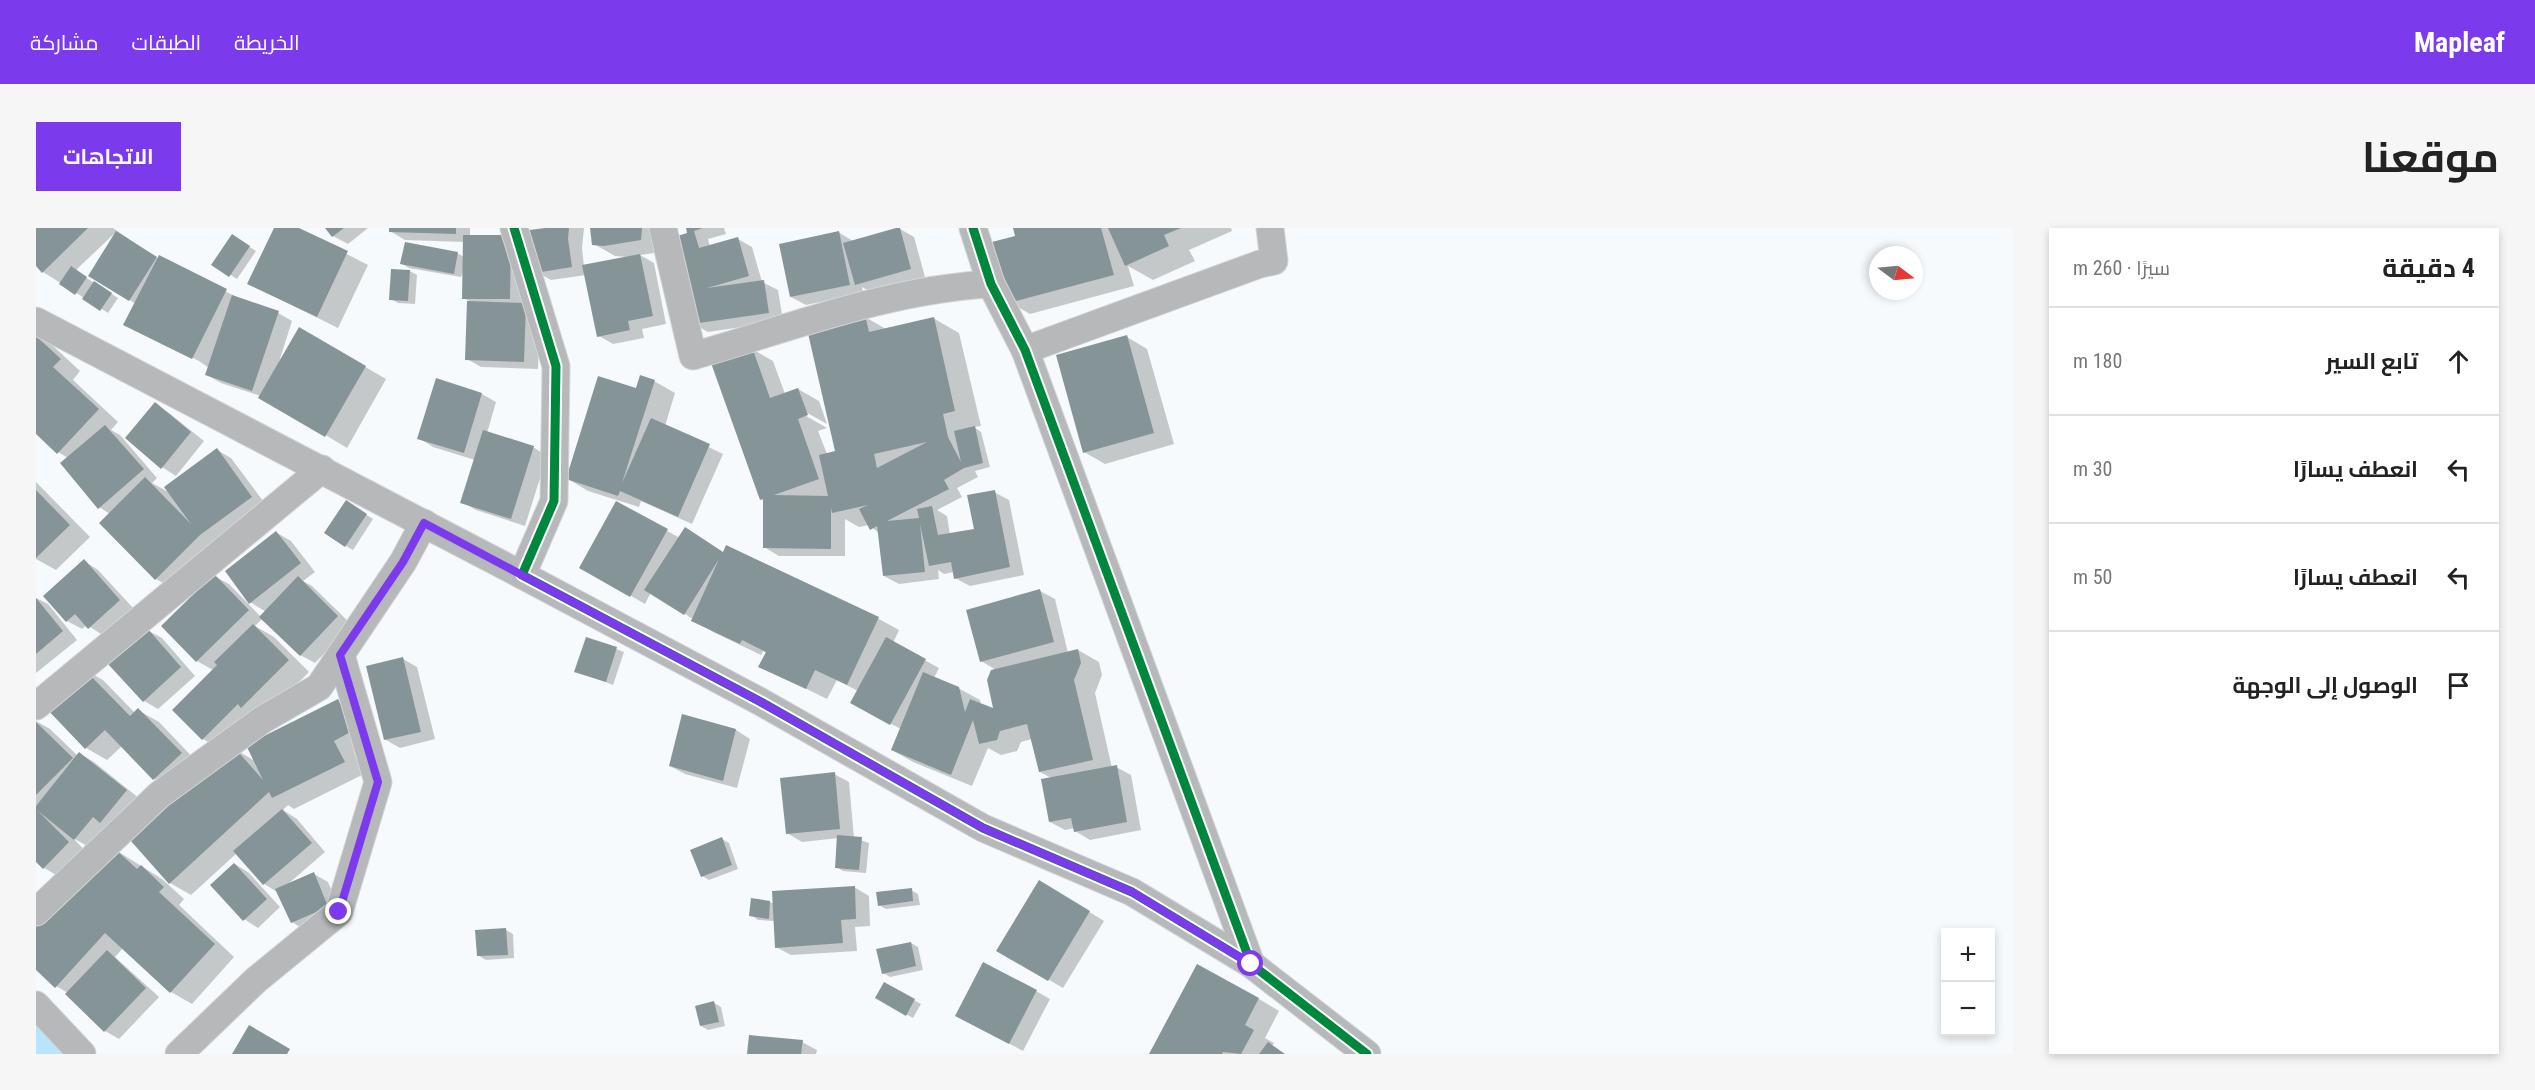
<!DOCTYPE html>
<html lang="ar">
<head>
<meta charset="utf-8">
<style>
	:root { --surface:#fff; --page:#f6f6f6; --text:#222; --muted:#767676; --line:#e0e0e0; --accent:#7c3aed }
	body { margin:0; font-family:"Roboto Condensed",Cairo,sans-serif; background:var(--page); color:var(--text); direction:rtl }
	.controls { position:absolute; right:18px; bottom:18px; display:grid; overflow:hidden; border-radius:0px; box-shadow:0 3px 9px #0003 }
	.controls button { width:54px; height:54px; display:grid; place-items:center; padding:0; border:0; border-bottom:2px solid var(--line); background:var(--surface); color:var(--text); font:30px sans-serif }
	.compass { position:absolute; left:1833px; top:18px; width:54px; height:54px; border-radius:50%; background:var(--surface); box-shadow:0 3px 9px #0003; rotate:106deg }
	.stop { position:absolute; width:18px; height:18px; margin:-14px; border:4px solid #7c3aed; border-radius:50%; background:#fff }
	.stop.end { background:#7c3aed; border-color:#fff; box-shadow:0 2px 6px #0008 }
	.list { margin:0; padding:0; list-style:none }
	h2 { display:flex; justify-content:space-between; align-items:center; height:78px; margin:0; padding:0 24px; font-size:26px }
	h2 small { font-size:20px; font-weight:400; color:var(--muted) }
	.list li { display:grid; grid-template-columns:39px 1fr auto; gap:18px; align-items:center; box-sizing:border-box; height:108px; padding:0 24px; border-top:2px solid var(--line) }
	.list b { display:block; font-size:22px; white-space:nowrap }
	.list em { font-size:20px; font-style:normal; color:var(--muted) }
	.icon { flex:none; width:33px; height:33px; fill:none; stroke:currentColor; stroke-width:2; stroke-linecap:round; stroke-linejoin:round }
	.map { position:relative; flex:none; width:1977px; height:826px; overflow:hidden; direction:ltr; border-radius:0px }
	header { display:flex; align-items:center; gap:36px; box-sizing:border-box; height:84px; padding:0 30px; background:var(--accent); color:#fff }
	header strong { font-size:28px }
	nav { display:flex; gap:33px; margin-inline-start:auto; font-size:21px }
	.intro { display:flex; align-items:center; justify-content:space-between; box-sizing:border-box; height:144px; padding:0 36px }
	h1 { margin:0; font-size:42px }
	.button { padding:15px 27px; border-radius:0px; background:var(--accent); color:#fff; font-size:21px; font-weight:700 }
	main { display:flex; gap:36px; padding:0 36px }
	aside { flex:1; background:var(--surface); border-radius:0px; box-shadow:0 3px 9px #0003 }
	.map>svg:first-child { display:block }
</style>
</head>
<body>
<header>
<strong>Mapleaf</strong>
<nav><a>الخريطة</a><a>الطبقات</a><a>مشاركة</a></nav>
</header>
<div class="intro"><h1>موقعنا</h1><a class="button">الاتجاهات</a></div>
<main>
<aside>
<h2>4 دقيقة<small>سيرًا · 260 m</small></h2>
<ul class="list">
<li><svg class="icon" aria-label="ahead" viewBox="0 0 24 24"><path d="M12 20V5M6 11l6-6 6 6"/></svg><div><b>تابع السير</b></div><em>180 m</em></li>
<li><svg class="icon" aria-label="left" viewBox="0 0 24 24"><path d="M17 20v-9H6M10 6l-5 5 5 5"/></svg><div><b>انعطف يسارًا</b></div><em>30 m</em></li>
<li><svg class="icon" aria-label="left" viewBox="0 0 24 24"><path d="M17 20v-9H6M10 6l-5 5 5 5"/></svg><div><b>انعطف يسارًا</b></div><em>50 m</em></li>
<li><svg class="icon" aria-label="arrive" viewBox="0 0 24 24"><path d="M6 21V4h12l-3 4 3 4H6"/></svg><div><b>الوصول إلى الوجهة</b></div></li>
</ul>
</aside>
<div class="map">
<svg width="1977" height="826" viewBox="0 0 1977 826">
	<rect width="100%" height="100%" fill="#f7fafc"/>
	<!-- green -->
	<path fill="#b8e5fd" d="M0,777l46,49h-46z"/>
	<!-- shadow -->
	<g fill="#0003">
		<path d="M0,0h77l45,31 2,-2 86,45 32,11 14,8 -13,41 21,-33 86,50 -39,69 -86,-52 -40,-13 -14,-8 2,-7 -10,-7 -55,-27 -8,-30 -46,-29 25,-42 -38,36v3l41,26 -10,15 -65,-41 -7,-8z"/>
		<path d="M239,0h21l72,37 -30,63 -89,-44z"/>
		<path d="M291,0h41l-20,16 -15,-8z"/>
		<path d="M354,0h80v9h40l30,76 -2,56 -57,-2 -14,-8 2,-58 -5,-3v-29l-3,8 -52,-9 -7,-4 55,-11 7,4v-15l-59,-2 -15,-9z"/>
		<path d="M510,0h38l-2,20 2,19 43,-10 -12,-1 -21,-12 -2,-16h72l-3,24 -21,3 14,8 12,61 -24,5 2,9 -31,6 -14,-8 -13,-61 -35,5 -14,-8z"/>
		<path d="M651,0h37l2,6 -18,5 2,8 28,-8 14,8 10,35 16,8 5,31 -75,11 -14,-8z"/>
		<path d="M979,0h216l1,3 -43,19 6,11 -42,19 -25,-14 6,20 -104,28 -21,-12 8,-65z"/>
		<path d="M864,1l14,8 11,40 -54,15 -9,-5 1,6 -57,12 -15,-8 47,-65 15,9z"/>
		<path d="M203,12l17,11 -19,28 -24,-15z"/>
		<path d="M374,43l7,4 -2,29 -17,-1 -7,-4z"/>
		<path d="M829,89l21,12 47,-11 26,15 22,93 -7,1 7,5 9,35 -15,4 3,6 -21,11 5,9 -25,13 10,6 3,19 25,-5 19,-38 15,8 15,75 -54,11 -15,-8 -1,-6 -10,2 -6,-4 1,9 -40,5 -15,-8 -4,-42 -11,-9 -10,2 -14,-8v37h-66l-15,-9 1,-46 -4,-2 -9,-150 21,12 12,33 13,-5 21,12 8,23 -25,-14 -1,3 26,15 -9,3 9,23 10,-2z"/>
		<path d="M0,102l44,41 -7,9 45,42 -7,8 9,5 37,43 -5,5 20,11 45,-44 14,8 35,47 -89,86 -21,-12 -46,-65 -11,-7 -31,-49 -10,-6 -22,-20z"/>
		<path d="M1091,109l20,12 27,95 -69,20 -21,-12z"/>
		<path d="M618,153l21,12 -10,33 58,28 -31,70 -51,-23 -2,6 -51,-16 -20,-12 69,-89z"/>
		<path d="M446,166l14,8 -9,31 46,14 14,9 -22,70 -49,-16 -14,-8 13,-42 -42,-13 -14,-9z"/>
		<path d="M119,176l14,9 35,28 -28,35 -14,-9z"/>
		<path d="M0,254l54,55 -34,33 -20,-11z"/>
		<path d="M581,275l63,35 44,15 3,-6 152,72 20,11 -6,13 46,25 -5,10 24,10 22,12 1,5 14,6 1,-41 -15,-9 59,-70 15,8 13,54 10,-3 21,12 3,13 -7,18 17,75 4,-1 15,8 10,55 -51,10 -15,-9v-3l-10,2 -15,-8 3,-43 -13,-7 -8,-33 -11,3 -4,9 -16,4 -13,-7 -16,38 -59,-24 -21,-12 9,-21 -35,-18 -8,-20 -21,-11 -10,19 -67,-33 7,-13 -4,-2 -2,4 -48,-23 -62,-40 -6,12 -64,-37z"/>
		<path d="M317,278l20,13 -20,31 -7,-4z"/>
		<path d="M241,305l14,8 24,31 -12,9 9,5 40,39 -37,38 -15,-8 -37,-37 -8,8 19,11 35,35 -46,46 -39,33 -21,-12 -29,-29 39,-40 -16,-9 17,-85 15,8 32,33 5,-5 -16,-10z"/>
		<path d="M48,333l14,9 36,39 -30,27 -17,-11 -5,4 -15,-8 -22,-25z"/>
		<path d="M0,370l12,6 29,36 -41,33z"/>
		<path d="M111,402l15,8 33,38 -37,33 -14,-8z"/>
		<path d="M551,410l37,14 -11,33 -37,-14z"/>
		<path d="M367,431l14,8 18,72 -35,9 -14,-8z"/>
		<path d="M46,440l21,12 32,33 3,-3 21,12 42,44 -26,25 -21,-12 -32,-33 -15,14 -21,-12 -41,-43z"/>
		<path d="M302,473l21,12 15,29 -20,11 10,21 -70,35 -6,-4 -5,5 14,9 28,33 -37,32 26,-10 14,8 14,33 -36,16 -14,-9 -13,-29 -15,-9 -27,-31 -46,42 -21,-12 63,-135 22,13z"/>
		<path d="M647,488l53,14 14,9 -13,49 -52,-14 -15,-8z"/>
		<path d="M0,493l14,8 28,27 2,-2 14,8 46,37 -25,31 -8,-5 -18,22 -16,-9 16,17 -24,25 -21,-12 -8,-8z"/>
		<path d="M798,546l15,8 5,56 15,5 -3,30 -23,-2 -7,-4 3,-29 -37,4 -15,-9z"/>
		<path d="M686,611l7,4 9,26 -29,11 -7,-4z"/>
		<path d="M78,621l48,30 22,20 -5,6 55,52 -42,47 -21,-12 -48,-44 -8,9 44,40 -40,42 -14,-8 -37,-38 -12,-7 -20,-18v-41z"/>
		<path d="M199,636l14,9 31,34 -22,21 -14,-9z"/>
		<path d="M818,659l15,9 1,30 -15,1 2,24 -66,4 -15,-8 -1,-26 -17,-1 -7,-5 19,-13 4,2z"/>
		<path d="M875,662l7,4 2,11 -34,4 -7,-4z"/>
		<path d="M1018,662l50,31 -41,67 -65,-38z"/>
		<path d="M470,702l7,4 1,24 -28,2 -7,-4z"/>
		<path d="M875,715l7,4 5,23 -33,7 -7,-4z"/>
		<path d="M849,756l36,20 -8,14 -36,-20z"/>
		<path d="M1000,763l14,8 -27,52 -52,-28z"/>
		<path d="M1223,771l20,12 -14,27 9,5 -2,3 13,8h-135z"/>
		<path d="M678,775l7,4 4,19 -17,4 -7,-4z"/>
		<path d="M766,814l15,8 -1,4h-67z"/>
	</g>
	<!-- building -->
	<g fill="#859597" fill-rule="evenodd">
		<path d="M0,0h52l-46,45 -6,-7z"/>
		<path d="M238,0h25l49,23 -31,66 -70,-33z"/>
		<path d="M289,0h19l-12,9z"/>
		<path d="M353,0h67v6l-67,-2z"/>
		<path d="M509,0h24l-1,11 4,28 -37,6 -6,-43z"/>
		<path d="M554,0h52l-1,12 -37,6 -12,-1z"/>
		<path d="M650,0h17l-9,3 5,17 39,-11 11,39 -42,12 57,-8 5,33 -77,11 -21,-86 16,-5z"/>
		<path d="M860,0h4l11,41 -56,16 -12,-42z"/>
		<path d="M977,0h88l13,47 -106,28 -16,-61 23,-6z"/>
		<path d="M1072,0h73l-17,7 5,11 -44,20z"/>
		<path d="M80,3l41,26 -28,44 -41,-25z"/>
		<path d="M803,3l11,54 -60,12 -11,-53z"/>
		<path d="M196,6l18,12 -21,31 -18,-12z"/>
		<path d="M427,7h48l-1,64h-48z"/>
		<path d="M369,14l53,10 -4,22 -54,-10z"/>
		<path d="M604,26l13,62 -25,5 2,9 -33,7 -15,-72z"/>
		<path d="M123,27l68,34 -35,70 -69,-34z"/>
		<path d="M35,38l16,11 -12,18 -16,-11z"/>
		<path d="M355,41l19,1 -2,31 -19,-1z"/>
		<path d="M58,53l18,12 -12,18 -18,-12z"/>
		<path d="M196,67l47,16 -27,80 -47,-16z"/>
		<path d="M431,73l59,2 -2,59 -59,-2z"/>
		<path d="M829,87l4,17 65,-15 21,94 -12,3 5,23 13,25 -7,-31 21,-5 8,37 -19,5 -20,12 5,9 -62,32 32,-3 -2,-9 15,-3 6,29 36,-6 -7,-34 28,-5 15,77 -56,12 -3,-17 -22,4 -9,-42 5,48 -42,4 -6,-50 -7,4 -11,-21 9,-4 -36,8 -1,-5v41l-68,-1v-49l-3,1 -49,-137 41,-16 18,51 28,-10 10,27 -10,4 21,60 -45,16 54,1 -9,-41 16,-4 -28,-122zM891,214l-50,26 -3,-14z"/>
		<path d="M263,99l67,39 -41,71 -67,-39z"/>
		<path d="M1091,107l27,98 -71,20 -27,-98z"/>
		<path d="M0,108l25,23 -8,8 46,42 -42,45 -21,-20z"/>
		<path d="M604,147l15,5 -33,103 29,-65 59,26 -32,73 -58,-26 -2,5 -52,-17 32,-103 38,12z"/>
		<path d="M400,150l46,15 -18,60 -47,-14z"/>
		<path d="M119,174l36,30 -30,37 -36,-31z"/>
		<path d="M69,197l39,44 -46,40 -38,-46z"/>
		<path d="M447,202l51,16 -23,73 -51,-16z"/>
		<path d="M181,220l35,49 -52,38 -45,45 -56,-57 46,-46 46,47 -27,-37z"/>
		<path d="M0,262l34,35 -34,33z"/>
		<path d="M310,272l21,14 -22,33 -21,-14z"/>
		<path d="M580,273l52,28 -38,68 -51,-29z"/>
		<path d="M649,299l38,25 3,-7 153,72 -32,68 -32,-15 -9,19 -48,-22 8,-15 -24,-12 -2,4 -49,-23 28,-62 -35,56 -40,-25z"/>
		<path d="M240,303l25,32 -52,41 -24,-33z"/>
		<path d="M48,331l36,41 -32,29 -13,-15 -9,8 -23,-26z"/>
		<path d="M178,346l35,36 -53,52 -35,-36z"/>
		<path d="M262,348l40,40 -38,40 -41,-39z"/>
		<path d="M1004,361l14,53 -74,20 -14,-52z"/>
		<path d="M0,370l27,33 -27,23z"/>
		<path d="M217,396l36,36 -48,48 -3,-4 -36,36 -30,-30 45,-45 -3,-3z"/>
		<path d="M111,400l34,39 -38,35 -35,-38z"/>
		<path d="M550,409l31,10 -11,35 -32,-10z"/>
		<path d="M850,409l40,22 -36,66 -40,-22z"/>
		<path d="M1042,421l3,14 -7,17 19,80 -54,12 -12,-48 -27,7 -3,9 -18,4 -6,-24 -22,55 -60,-25 32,-78 36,15 6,25 5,-13 23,9 -6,-28 4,-10z"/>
		<path d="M367,429l18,75 -37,8 -18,-74z"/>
		<path d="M46,439l48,49 8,-8 44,45 -29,27 -48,-50 -20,19 -42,-44z"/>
		<path d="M302,471l16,31 -20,11 11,21 -73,36 -3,-6 -100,92 -39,-44 103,-94 30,34 -17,-35z"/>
		<path d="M646,486l54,15 -13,52 -54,-15z"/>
		<path d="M0,494l37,36 -37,37z"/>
		<path d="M43,524l48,38 -27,33 -7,-6 -19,23 -36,-29 31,31 -26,27 -7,-7v-56z"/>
		<path d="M1081,537l10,57 -53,10 -3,-14 -22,4 -8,-43z"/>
		<path d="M799,544l5,57 -54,5 -6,-56z"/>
		<path d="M246,581l30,34 -49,42 -30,-34z"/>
		<path d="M801,607l25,2 -3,33 -24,-2z"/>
		<path d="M686,609l10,28 -31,12 -11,-27z"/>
		<path d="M77,619l24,22 4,-4 23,22 -5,5 56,52 -45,49 -65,-60 -50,55 -19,-18v-46z"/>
		<path d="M198,635l33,36 -24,22 -33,-36z"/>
		<path d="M278,644l14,35 -37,16 -16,-34z"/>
		<path d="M1003,652l51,31 -42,70 -52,-30z"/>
		<path d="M819,658l1,33 -15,1 2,23 -68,5 -3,-57z"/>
		<path d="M876,660l1,13 -35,5 -2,-14z"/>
		<path d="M715,670l19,3 -1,18 -20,-3z"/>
		<path d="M470,700l2,27 -31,1 -2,-26z"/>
		<path d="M875,714l5,24 -34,8 -6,-25z"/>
		<path d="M71,722l39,38 -42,44 -39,-38z"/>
		<path d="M947,734l54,28 -28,54 -54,-28z"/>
		<path d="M1161,736l62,34 -14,27 9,5 -13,24 -18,-2 -1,2h-73z"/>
		<path d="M848,754l31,17 -9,17 -31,-18z"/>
		<path d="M678,773l5,21 -19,4 -5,-20z"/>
		<path d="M213,797l41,24 -3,5h-55z"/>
		<path d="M713,807l54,5 -2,14h-54z"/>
		<path d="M1232,814l17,12h-26z"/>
	</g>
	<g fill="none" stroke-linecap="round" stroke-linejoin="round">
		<!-- minor casing -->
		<g stroke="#d3d5d6" stroke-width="29">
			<g id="minor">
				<path d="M478,0l42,138 -2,135 -32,74 239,127 222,126 149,64 119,72 116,90"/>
				<path d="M627,0l30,128c97,-28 197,-67 298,-72"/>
				<path d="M937,0l18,56 34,66 226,614"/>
				<path d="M0,93l486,254"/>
				<path d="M989,122l235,-86 14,-3 -4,-33"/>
				<path d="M0,478l286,-237"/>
				<path d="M0,684l123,-117 103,-75 57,-33 84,-125 21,-39"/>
				<path d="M0,777l46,49"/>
				<path d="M143,826l77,-74 83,-68 39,-130 -37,-127"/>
			</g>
		</g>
		<!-- minor -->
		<use href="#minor" stroke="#b6b8b9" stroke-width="27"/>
		<!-- cycleway casing -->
		<g stroke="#fff" stroke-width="13">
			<g id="cycleway">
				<path d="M478,0l42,138 -2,135 -32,74 239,127 222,126 149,64 119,72 116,90"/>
				<path d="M937,0l18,56 34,66 226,614"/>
			</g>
		</g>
		<!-- cycleway -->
		<use href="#cycleway" stroke="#00873e" stroke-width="9"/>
	</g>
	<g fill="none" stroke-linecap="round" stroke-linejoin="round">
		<!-- route -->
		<path stroke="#7c3aed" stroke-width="8" d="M303,684l39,-130 -38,-127 63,-93 21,-39 337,179 222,126 149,64 119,72"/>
	</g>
</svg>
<div class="controls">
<button>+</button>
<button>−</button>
</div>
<svg class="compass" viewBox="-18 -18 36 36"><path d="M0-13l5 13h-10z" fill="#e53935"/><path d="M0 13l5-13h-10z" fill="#767676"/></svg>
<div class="stop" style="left:1215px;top:736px"></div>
<div class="stop end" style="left:303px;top:684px"></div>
</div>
</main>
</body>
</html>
